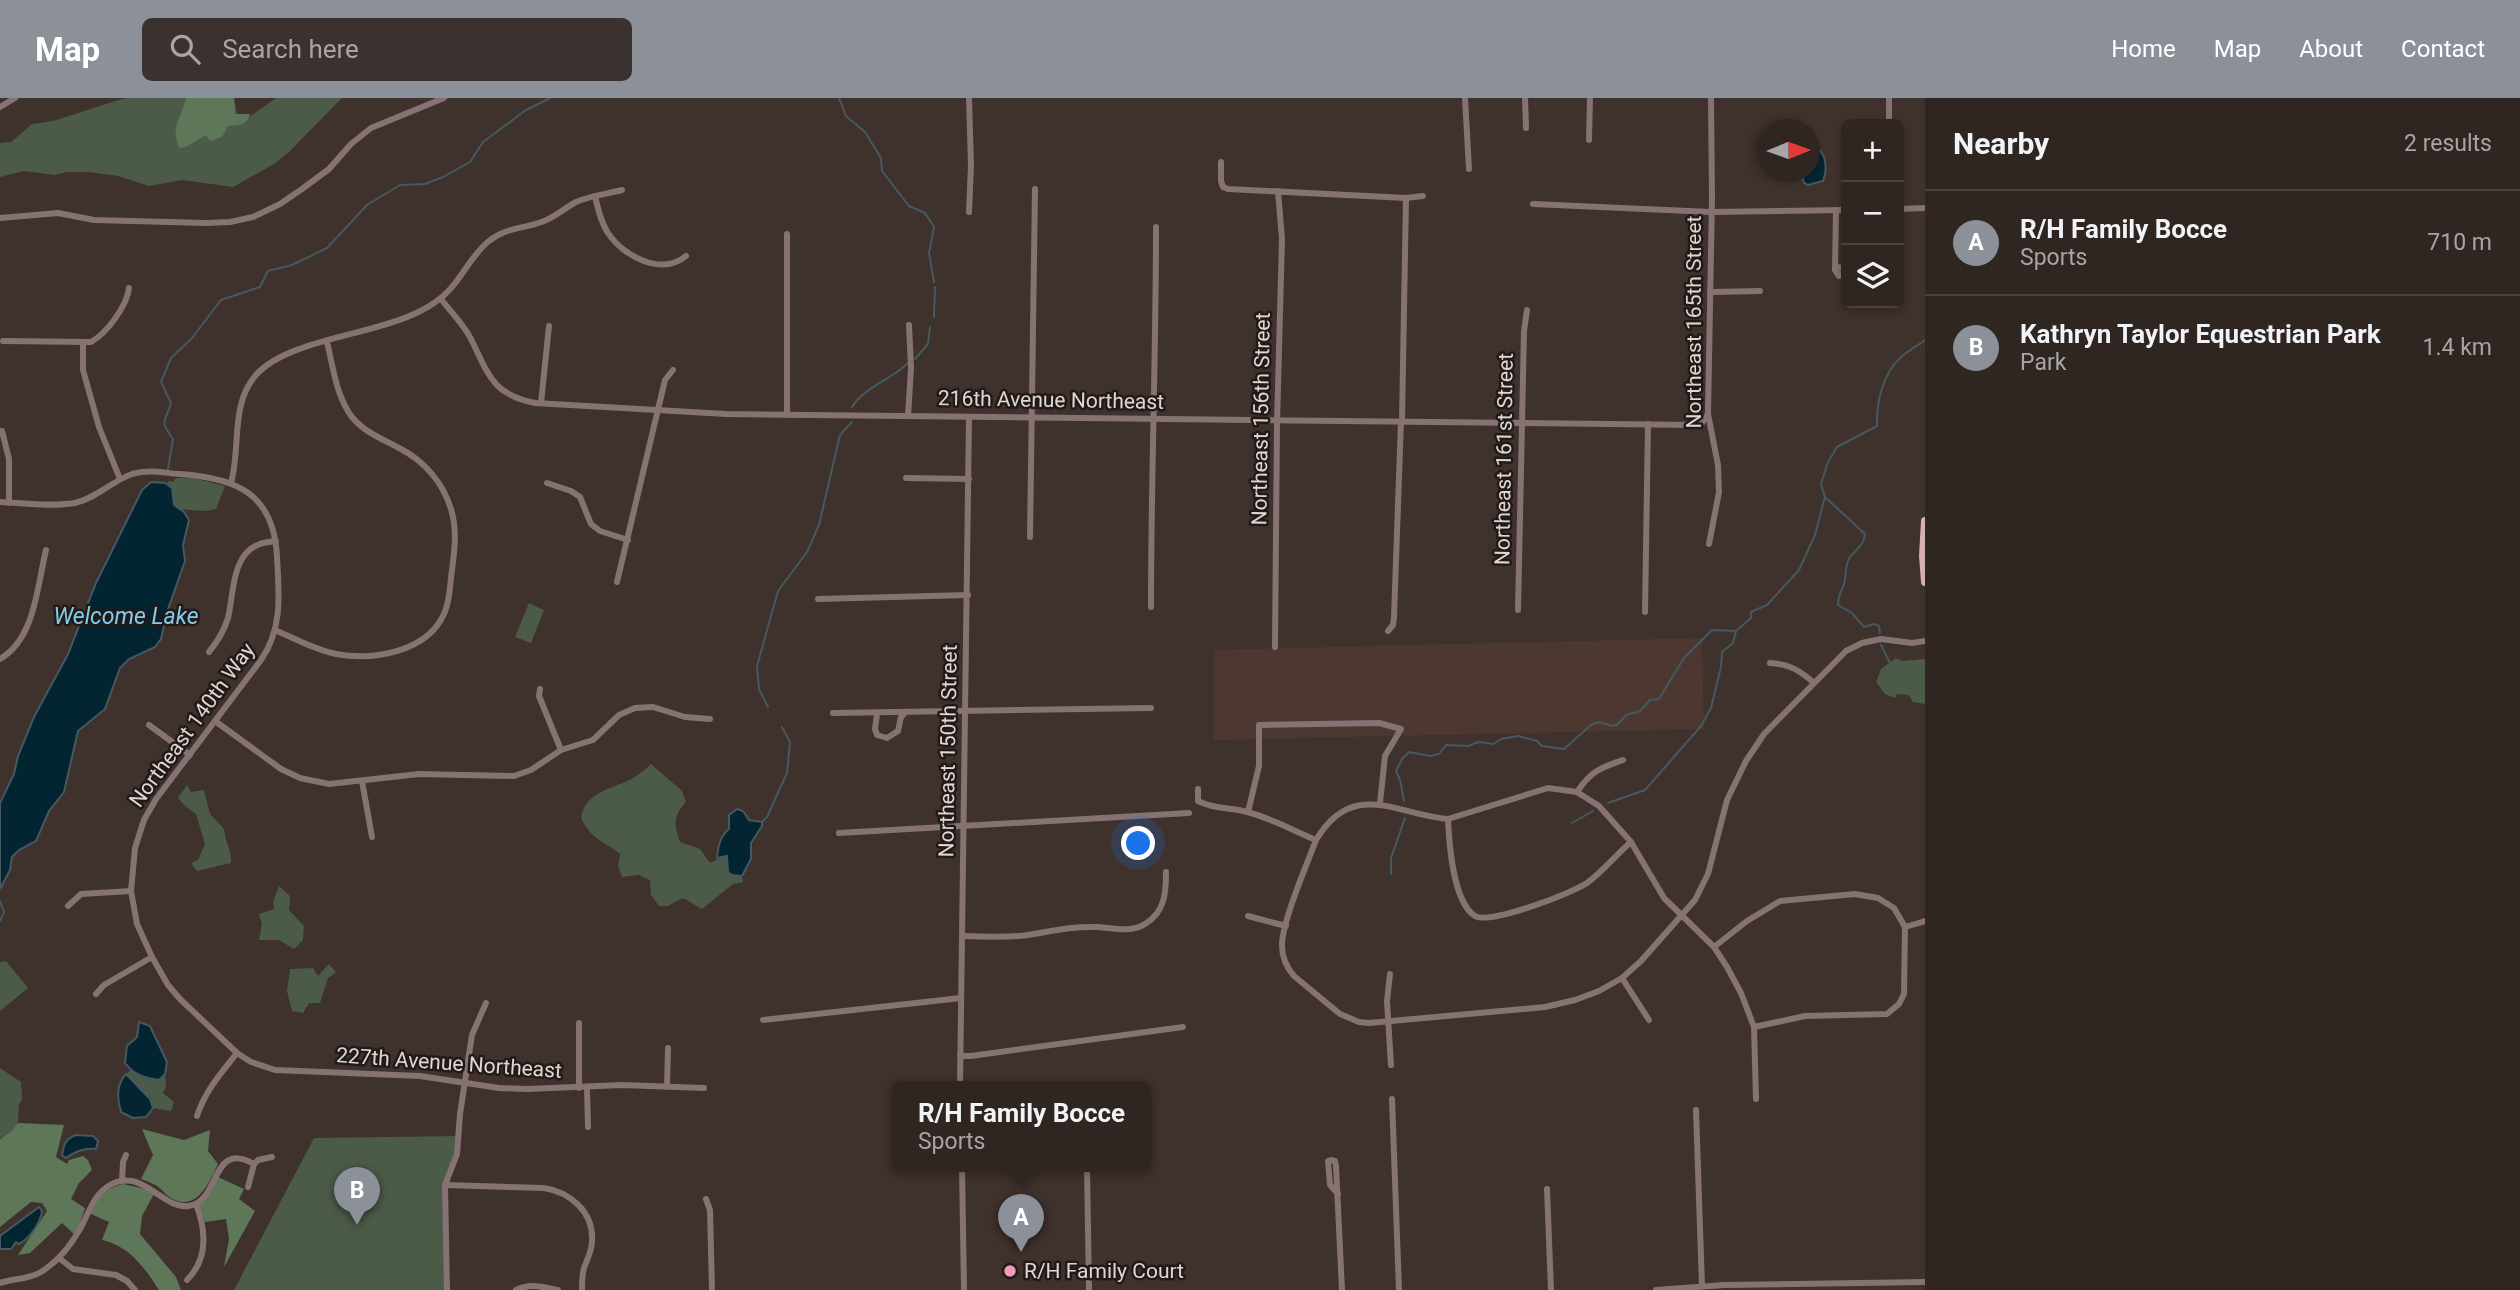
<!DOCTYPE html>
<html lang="en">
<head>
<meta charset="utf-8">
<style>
	:root { --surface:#2f2521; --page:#3b312e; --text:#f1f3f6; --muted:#a7a5a5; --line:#4a423f; --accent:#8c9099 }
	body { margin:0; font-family:Roboto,sans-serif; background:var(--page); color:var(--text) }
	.controls { position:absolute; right:21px; top:21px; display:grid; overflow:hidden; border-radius:10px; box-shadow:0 4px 10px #0003 }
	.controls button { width:63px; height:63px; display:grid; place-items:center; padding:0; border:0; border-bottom:2px solid var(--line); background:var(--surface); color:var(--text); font:35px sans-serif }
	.compass { position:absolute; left:1757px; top:21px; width:63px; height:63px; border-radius:50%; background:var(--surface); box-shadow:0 4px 10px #0003; rotate:89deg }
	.you { position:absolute; left:1139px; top:746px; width:24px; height:24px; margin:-18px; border:5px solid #fff; border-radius:50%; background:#1a73e8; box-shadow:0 0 0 10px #1a73e833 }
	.badge { display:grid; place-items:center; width:46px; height:46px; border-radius:50%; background:var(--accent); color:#fff; font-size:23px; font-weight:700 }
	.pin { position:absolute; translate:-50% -58px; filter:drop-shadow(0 2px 4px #0008) }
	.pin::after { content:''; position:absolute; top:37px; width:24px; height:21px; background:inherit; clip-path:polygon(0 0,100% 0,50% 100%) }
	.popup { position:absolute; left:892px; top:983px; width:259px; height:91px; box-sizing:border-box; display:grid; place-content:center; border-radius:10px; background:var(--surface); filter:drop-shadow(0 2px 5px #0005); font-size:23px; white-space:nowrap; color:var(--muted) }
	.popup b { font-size:26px; color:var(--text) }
	.popup::after { content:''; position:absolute; left:50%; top:100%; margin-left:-14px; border:14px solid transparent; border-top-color:var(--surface) }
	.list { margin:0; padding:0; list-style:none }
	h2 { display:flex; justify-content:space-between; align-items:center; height:91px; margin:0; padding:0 28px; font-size:30px }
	h2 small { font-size:23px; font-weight:400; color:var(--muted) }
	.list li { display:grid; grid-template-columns:46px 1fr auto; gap:21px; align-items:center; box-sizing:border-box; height:105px; padding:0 28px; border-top:2px solid var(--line) }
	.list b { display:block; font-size:26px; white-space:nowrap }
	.list p { margin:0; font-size:23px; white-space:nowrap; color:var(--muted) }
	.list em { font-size:23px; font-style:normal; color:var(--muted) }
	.icon { flex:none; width:38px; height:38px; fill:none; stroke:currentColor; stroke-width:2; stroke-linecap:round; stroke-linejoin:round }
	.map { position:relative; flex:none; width:1925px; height:1192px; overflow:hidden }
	header { display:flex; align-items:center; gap:42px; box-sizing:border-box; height:98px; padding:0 35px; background:var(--accent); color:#fff }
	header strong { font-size:33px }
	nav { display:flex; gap:38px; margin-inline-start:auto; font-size:24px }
	.search { width:490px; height:63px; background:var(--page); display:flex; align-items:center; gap:18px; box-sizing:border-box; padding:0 24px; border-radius:10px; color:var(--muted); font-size:26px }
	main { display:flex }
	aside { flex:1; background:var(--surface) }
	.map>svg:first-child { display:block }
</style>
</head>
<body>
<header>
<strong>Map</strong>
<div class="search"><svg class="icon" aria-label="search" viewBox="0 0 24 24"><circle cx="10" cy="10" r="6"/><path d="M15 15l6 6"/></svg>Search here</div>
<nav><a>Home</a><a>Map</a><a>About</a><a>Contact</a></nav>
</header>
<main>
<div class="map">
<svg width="1925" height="1192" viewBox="0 0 1925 1192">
	<rect width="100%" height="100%" fill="#3f312c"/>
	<!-- built -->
	<path fill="#4d3831" d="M1702,540l2,91 -490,11v-90z"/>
	<!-- green -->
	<g fill="#4c5b48">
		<path d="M125,0h109l5,26 37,-26h66l-52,53 -16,13 -41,23 -50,-7 -34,6 -31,-10 -30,-4h-21l-13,3 -30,-4 -24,6v-34l11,-1 21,-18 21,-3z"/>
		<path d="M176,380h17l32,8 -9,23 -11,2 -28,-2 -3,-4 -2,-17 -5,-3 1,-4 5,1z"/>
		<path d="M529,505l15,7 -13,33 -16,-6z"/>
		<path d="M1896,560l6,3 23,-2v45l-12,-2 -4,-7 -12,-1 -2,4 -10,-4 -9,-12 5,-13z"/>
		<path d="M651,666l31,27 4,11c-13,14 -12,22 -6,40l20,7 10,14 17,-8 5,20 10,1 1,6 -10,2 -31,25 -19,-11 -15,8h-9l-8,-11 -1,-15 -11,-5 -17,2 -4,-11 2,-12c-18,-14 -28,-14 -39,-36 4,-27 33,-29 52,-40 6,-3 12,-9 18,-14z"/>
		<path d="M187,687l4,7 13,-2 6,24 14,15c1,13 8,21 7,34l-34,8 -6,-8 7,-3 7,-16 -9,-30 -10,-7 -8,-9z"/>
		<path d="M279,788l11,10 -1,14 15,16 -1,14 -9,9 -15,-9h-20l3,-16 -3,-10 15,-5 -1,-8z"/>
		<path d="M6,863l22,27 -28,23v-49z"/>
		<path d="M329,866l7,8 -8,6 -8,25h-11l-6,10 -11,-2 -5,-20 3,-22 23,-1 5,8z"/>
		<path d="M0,970l21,14 1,17 -3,6 -1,18 -7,8 -11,7z"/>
		<path d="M131,972l13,8 15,2 6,-6 1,12 -3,7 11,9 -3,9 -18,-3 -3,-9 -24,-25z"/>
		<path d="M458,1038l-1,18 -12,31 2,105h-213l80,-152z"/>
	</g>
	<!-- forest -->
	<g fill="#5e7758">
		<path d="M186,0h48l1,16h15c-3,12 -12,11 -22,12l-6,11 -12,4 -4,-6 -20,12 -7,1c-9,-23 3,-30 7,-50z"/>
		<path d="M18,1025l46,2 -8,32 11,7 2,-4 14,-4 5,4 4,10 -13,13 -8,16 14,9 -6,18 -5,8 -12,-11 -32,30 -12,2 29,-44 -5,-8 -11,-1 -31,25v-88l11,-8z"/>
		<path d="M142,1031l42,11 26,-10 -2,21 10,13c-8,17 -20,46 -43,36 -8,-3 -12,-10 -18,-14 -5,-3 -10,-5 -16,-7l12,-24z"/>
		<path d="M218,1079l26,12 -5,10 16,12 -31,56 5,-28 -3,-20 -21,3 -6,-16z"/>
		<path d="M123,1086l27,6 4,4 -12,22 -2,18 36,43 5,13h-22c-14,-22 -31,-45 -57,-50l7,-18 -18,-8c7,-17 14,-26 32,-30z"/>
	</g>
	<!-- water -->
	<g fill="#032431" stroke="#455962" stroke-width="2">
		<path d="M1817,50c10,6 10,23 6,33l-15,4 -4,-2 -3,-10 9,-1v-5l4,-1 -1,-12z"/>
		<path d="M151,384l14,1 7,5 2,17 10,7 5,8 -6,25 2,16 -18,51 -6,27 -6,8 -26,12 -9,9 -15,41 -27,22 -14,61 -15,19 -13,30 -17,9 -7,7 -2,13 -10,19v-86l14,-29 4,-18 16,-39 34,-63 28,-71 46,-93z"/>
		<path d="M737,711l6,2 6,9 13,2v4l-11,17v16l-9,17 -10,-1 -4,-3 -1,-16 -10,2c1,-11 3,-22 12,-29v-14z"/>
		<path d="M139,924l11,4 17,36 -2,12 -6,6c-14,-2 -25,-5 -34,-17l2,-17 10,-9z"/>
		<path d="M126,976l24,25 3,9 -7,9 -13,1 -12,-6c-4,-14 -5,-27 5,-38z"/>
		<path d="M76,1037l17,1 5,5 -2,8c-12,-1 -20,2 -30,9l-4,-3c2,-11 3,-16 14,-20z"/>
		<path d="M39,1109l3,4c-1,11 -13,28 -23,33l-3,-2 -5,7h-11v-13z"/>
	</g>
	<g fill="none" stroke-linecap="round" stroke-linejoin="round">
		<!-- stream -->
		<g stroke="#455962" stroke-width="2">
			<path d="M839,0l7,18 19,16 16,26 1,13 27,35 16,7 9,14 -5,26 5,29"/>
			<path d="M934,219l1,-30"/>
			<path d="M915,261l13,-15 2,-17"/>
			<path d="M852,309c12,-20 39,-27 56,-44"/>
			<path d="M168,371l5,-30c-15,-20 -7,-17 -2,-36l-10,-21 10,-24 21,-20 29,-38 39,-13 8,-16 24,-6 35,-17 40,-43 33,-20 25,-1 18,-7 27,-15 13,-20 43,-32 24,-12"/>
			<path d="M1825,399l40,37c-1,12 -8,14 -15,23 -6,9 -3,17 -6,27 -3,8 -6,12 -6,21l14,8 12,14 10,-3 5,2 1,7"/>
			<path d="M1881,547l9,18"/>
			<path d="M768,609l-9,-18 -2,-23 21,-75 29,-39 12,-27 21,-90 12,-13"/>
			<path d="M1404,703l-4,-21 -4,-9 6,-12 7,-7 21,4 9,-2 7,-9 22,1 11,-4 14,2 8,-5 17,-3 19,5 5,5 22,3 27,-24 8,-3 14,4 5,-2 8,-9 14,-4 10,-11 9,-1 25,-41 28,-28 24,1 15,-13v-6l16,-7 32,-35 16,-35 10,-38 -4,-13 7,-22 9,-15 40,-21c-1,-23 6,-53 24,-69 7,-6 16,-11 24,-17"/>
			<path d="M1608,705l37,-13 56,-64 10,-18 10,-41 1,-15 11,-9 3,-12"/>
			<path d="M762,724l5,-5 20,-44 3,-31 -8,-15"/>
			<path d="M1572,725l21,-12"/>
			<path d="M1391,776v-16l14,-40"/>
			<path d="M0,803l4,11 -4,9"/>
		</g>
		<!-- minor -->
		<g stroke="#867273" stroke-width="6">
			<path d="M969,0l2,68 -2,46"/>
			<path d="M1465,0l4,71"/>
			<path d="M1525,0l1,30"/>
			<path d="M1889,0v26"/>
			<path d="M0,9l15,-9"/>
			<path d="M1589,42l1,-42"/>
			<path d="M1221,64v19l2,6 5,2 178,9 17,-2"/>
			<path d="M595,98c3,13 6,26 13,37 16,24 54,43 78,23"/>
			<path d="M1533,106l178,8 135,-2"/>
			<path d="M1899,111l26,-1"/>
			<path d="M0,120l58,-5 36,7 112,3 24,-1 23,-5 27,-13 22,-15 27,-20 22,-25 20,-16 73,-30"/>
			<path d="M1835,172l5,-3 6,5 -7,4 -4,-6 1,-60"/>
			<path d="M1710,194l50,-1"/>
			<path d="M441,201c10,13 23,26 30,40 17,34 21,56 64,64l191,11 968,11 8,-2 6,-9"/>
			<path d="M3,243l88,1c16,-9 36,-36 38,-54"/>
			<path d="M83,246v26l16,57 21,52"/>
			<path d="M541,305l8,-77"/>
			<path d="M787,317v-181"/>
			<path d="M908,318l3,-48 -2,-43"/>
			<path d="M1402,323l4,-223"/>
			<path d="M2,333l7,28v44"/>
			<path d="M906,380l63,1"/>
			<path d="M231,385c10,-35 -1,-79 25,-108 31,-35 115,-40 158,-61 16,-7 31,-17 42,-32 11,-14 19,-30 33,-41 17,-14 36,-12 55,-20 11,-4 21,-13 32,-19 14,-6 31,-8 46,-12"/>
			<path d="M547,385l24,8 9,6 11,27 9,7 28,9"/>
			<path d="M0,404c24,1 51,5 75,1 22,-5 37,-22 57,-29 17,-5 32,-1 48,0 57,4 94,20 97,83 2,37 6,71 -16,103l-105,139 -12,21 -9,28 -4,43 6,33 15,33 16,28 12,14 57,54 14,9 24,8 145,6 79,12 28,1 95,-4 82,3"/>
			<path d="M1030,439l5,-348"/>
			<path d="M1709,446l10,-52 -1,-27 -10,-51 4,-216 -1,-100"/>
			<path d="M617,484l48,-202 8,-10"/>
			<path d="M818,501l150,-4"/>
			<path d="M1151,509c0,-127 5,-253 5,-380"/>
			<path d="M1518,512l6,-279 3,-21"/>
			<path d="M1645,514l3,-188"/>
			<path d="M277,533c19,8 38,19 59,23 37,7 91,-2 108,-40 5,-11 6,-24 7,-36 3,-24 7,-46 0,-69 -8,-26 -26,-47 -50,-60 -18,-10 -36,-16 -49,-32 -16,-21 -19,-51 -25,-75"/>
			<path d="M1388,533l5,-6 1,-8 7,-196"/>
			<path d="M1275,549l2,-223 5,-185 -4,-48"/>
			<path d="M209,554c9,-11 15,-21 19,-34 6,-24 3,-64 32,-74 4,-2 11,-2 16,-3"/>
			<path d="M0,561c35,-20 37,-72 46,-109"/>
			<path d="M1770,565c19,1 29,7 43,19"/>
			<path d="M540,591l-1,7 22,54"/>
			<path d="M833,615l318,-5"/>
			<path d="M877,616l-2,15 2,6 10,3 11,-7 3,-14 4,-4"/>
			<path d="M215,623l66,48 19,9 29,6 90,-10 95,2 17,-6 30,-20 32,-10 26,-25 16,-7 18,-1 32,10 25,2"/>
			<path d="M149,627l41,30"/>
			<path d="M362,683l10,56"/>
			<path d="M1198,691v12c18,9 31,6 49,11 24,6 47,19 69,28 37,-62 81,-25 132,-21l100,-31 29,4 22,14 32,36 33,56 50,49 13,20 14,26 13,34 2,72"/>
			<path d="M1577,694c14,-21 23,-24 46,-32"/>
			<path d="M1248,714l11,-46v-41l120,-2 22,6 -16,27 -5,47"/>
			<path d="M1448,721c1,23 5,83 27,97 15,9 97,-23 112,-33 16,-12 29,-28 44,-41"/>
			<path d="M839,735l350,-20"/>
			<path d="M1316,742c-9,24 -34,82 -34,105 0,12 4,22 12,31l46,38 19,8 10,1 176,-16 30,-7 24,-9 23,-13 19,-17 54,-61 13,-26 19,-74 19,-39 18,-27 82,-83 16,-8 19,-4 31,4 13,-2"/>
			<path d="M68,808l13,-12 50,-3"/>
			<path d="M1248,818l38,10"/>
			<path d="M1905,829l20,-6"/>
			<path d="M963,838c22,1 43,2 65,-1 24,-4 45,-9 70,-8 15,1 33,6 47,-3 20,-12 21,-31 21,-52"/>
			<path d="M1714,849l33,-26 33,-20 75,-7 23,4 16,10 11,19 -1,67 -5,10 -12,10 -82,2 -51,11"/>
			<path d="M1390,876l-3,27 4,64"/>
			<path d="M1622,880l27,42"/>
			<path d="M96,896l8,-9 48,-28"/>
			<path d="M763,922l198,-22"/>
			<path d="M960,958h11l212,-29"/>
			<path d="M960,988l9,-669"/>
			<path d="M667,989l1,-39"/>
			<path d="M579,990v-65"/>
			<path d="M587,990l1,39"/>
			<path d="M1392,1001l7,191"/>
			<path d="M1696,1012l6,176"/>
			<path d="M197,1018c8,-25 24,-43 40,-63"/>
			<path d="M254,1066l4,-4 14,-3"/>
			<path d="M962,1068l2,124"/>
			<path d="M1087,1068l2,124"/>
			<path d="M122,1083l1,-19 3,-7"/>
			<path d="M445,1087l99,3c26,4 50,24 48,53 0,10 -5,18 -8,27 -2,7 -2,15 -2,22"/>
			<path d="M248,1089l6,-23"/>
			<path d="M1547,1091l4,101"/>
			<path d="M1338,1096l-8,-9 -2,-24 3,-1 4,1 1,5 6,124"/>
			<path d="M706,1101l4,11 2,80"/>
			<path d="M59,1160l14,11 43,6 11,6 8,9"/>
			<path d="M187,1182c22,-22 19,-50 9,-76"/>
			<path d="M0,1185c14,-5 28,-3 41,-11 16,-10 30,-27 39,-43 9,-16 13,-34 30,-44 32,-18 52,24 78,21 33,-3 22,-67 66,-42"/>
			<path d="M447,1192l-2,-105 12,-31 3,-40 12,-79 14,-32"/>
			<path d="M516,1192c16,-7 25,-3 42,0"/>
			<path d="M1656,1192l68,-5 201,-3"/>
		</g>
		<!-- major -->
		<path stroke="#d7afb1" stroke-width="8" d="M1925,423l-2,35 2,26"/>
	</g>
	<!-- markers -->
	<circle fill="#f09ab6" stroke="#211a18" stroke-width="2.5" cx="1010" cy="1173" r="7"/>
	<g text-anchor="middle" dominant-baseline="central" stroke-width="5" stroke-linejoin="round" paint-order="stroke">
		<!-- street labels -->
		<g font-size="21" fill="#e0d6d3" stroke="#211a18">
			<text transform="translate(1694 224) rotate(-90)">Northeast 165th Street</text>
			<text transform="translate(1051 302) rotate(1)">216th Avenue Northeast</text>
			<text transform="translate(1261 321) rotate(-89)">Northeast 156th Street</text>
			<text transform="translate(1504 361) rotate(-89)">Northeast 161st Street</text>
			<text transform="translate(192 627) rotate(-54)">Northeast 140th Way</text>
			<text transform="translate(948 653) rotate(-89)">Northeast 150th Street</text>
			<text transform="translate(449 965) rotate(4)">227th Avenue Northeast</text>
		</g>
		<!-- poi labels -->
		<g font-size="21" fill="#e0d6d3" stroke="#211a18" text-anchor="start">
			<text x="1024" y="1173">R/H Family Court</text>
		</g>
		<!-- water labels -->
		<g font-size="23" font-style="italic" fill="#82cbeb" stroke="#211a18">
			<text x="126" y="518">Welcome Lake</text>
		</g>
	</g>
</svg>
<div class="controls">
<button>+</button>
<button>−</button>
<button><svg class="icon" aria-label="layers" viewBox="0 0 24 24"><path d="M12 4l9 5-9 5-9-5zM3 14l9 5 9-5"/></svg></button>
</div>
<svg class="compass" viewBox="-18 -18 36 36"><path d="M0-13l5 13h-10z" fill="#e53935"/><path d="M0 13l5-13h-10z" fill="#a7a5a5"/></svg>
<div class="you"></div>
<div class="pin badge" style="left:1021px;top:1154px">A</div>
<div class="popup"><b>R/H Family Bocce</b>Sports</div>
<div class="pin badge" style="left:357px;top:1127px">B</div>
</div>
<aside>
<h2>Nearby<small>2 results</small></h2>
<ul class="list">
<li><span class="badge">A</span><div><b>R/H Family Bocce</b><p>Sports</p></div><em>710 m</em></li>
<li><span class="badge">B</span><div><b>Kathryn Taylor Equestrian Park</b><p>Park</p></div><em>1.4 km</em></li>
</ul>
</aside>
</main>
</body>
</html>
